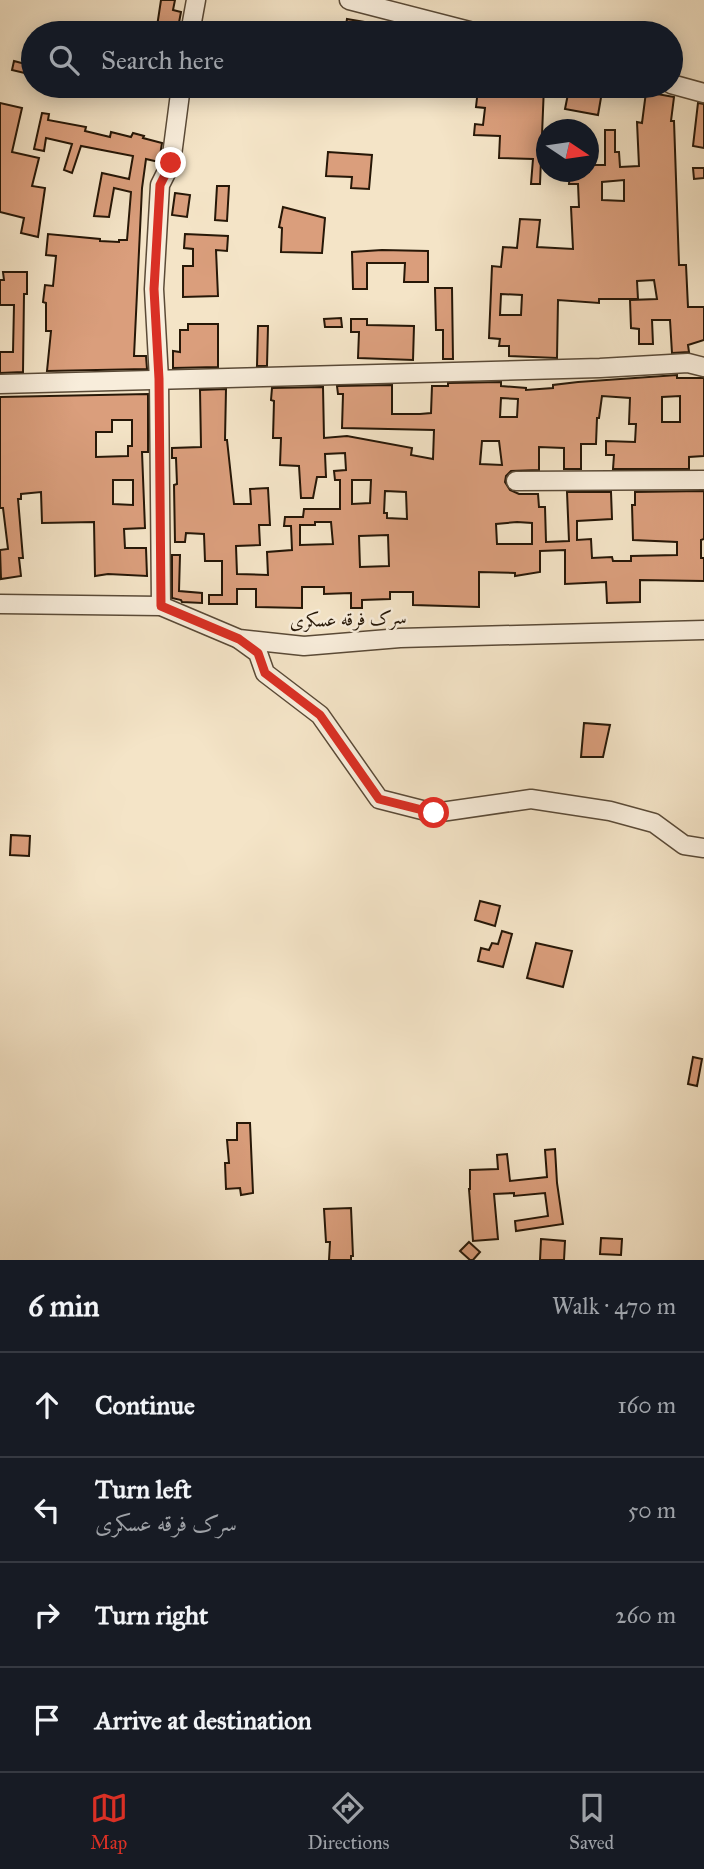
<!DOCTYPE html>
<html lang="en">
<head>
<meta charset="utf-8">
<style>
	:root { --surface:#171b24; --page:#242831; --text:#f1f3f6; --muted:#9ea1a6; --line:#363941; --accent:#d93025 }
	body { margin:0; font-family:"IM FELL Great Primer",Amiri,serif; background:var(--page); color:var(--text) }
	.compass { position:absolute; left:536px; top:119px; width:63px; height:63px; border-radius:50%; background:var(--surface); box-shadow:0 4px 18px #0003; rotate:103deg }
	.stop { position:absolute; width:21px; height:21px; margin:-16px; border:5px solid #d93025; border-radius:50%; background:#fff }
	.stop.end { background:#d93025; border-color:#fff; box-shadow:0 2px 7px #0008 }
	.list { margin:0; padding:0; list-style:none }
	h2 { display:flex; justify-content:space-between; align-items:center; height:91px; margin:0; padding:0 28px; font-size:30px }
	h2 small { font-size:23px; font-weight:400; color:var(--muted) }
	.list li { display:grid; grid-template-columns:46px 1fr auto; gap:21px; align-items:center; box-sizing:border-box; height:105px; padding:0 28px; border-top:2px solid var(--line) }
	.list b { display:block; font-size:26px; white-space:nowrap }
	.list p { margin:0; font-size:23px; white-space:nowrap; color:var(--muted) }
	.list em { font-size:23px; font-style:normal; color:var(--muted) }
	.icon { flex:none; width:38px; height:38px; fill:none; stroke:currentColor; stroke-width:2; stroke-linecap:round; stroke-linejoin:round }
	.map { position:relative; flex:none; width:704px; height:1260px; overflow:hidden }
	.search { position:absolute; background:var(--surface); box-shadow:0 4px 18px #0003; left:21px; right:21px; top:21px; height:77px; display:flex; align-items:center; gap:18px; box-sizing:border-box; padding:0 24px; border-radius:38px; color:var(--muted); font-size:26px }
	.sheet { height:511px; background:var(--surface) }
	nav { display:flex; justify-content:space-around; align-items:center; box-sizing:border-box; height:98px; border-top:2px solid var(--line); background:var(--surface); font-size:19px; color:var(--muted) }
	nav a { display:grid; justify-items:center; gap:4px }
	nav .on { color:var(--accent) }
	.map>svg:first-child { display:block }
</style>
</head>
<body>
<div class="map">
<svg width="704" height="1260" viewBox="0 0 704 1260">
	<rect width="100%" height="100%" fill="#f4e4c7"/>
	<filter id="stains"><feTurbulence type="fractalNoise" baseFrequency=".00286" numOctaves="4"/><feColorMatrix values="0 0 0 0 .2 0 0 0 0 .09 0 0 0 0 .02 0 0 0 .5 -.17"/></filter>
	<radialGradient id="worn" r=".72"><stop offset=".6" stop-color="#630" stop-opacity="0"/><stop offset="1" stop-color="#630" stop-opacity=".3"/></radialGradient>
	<!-- building -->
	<g fill="#da9e7c" stroke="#261707" stroke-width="2" fill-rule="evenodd">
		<path d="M161,0h14l-2,10 8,2 -4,21h-21z"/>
		<path d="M347,19l54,9v5h-42l-14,-2z"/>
		<path d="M14,61l19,5v9l-21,-5z"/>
		<path d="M502,86h42l-4,98h-9l2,-25 -34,-1 1,-22 -26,-1 1,-11 8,1 2,-17 -9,-1 2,-18 23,3z"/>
		<path d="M574,86h29l-5,29 -33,-6 4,-20h5z"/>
		<path d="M646,92l28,5 -3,24h3l5,144h7l2,42h16v33l-16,5 1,7 -17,1 -2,-33h-18l1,24h-14v-15l-8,-1 -1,-28 27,-1 -3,-19 -17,1 1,18h-39v4l-41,-3 -1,58 -48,-2v-10h-10l1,-7 -11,-1 3,-72 9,1 2,-20 14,1 3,-29 20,1 -3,27 36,2 -2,-42h8l-1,-23h-9l1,-12h19v-7h16v-35h10v22h4l1,15 19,-1 -2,-44 5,1zM624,180v21l-22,-1v-18zM501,294l21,1 -1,20h-21z"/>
		<path d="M0,103l22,5 -10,44 27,6 -7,28 13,2 -7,49 -17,-4 3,-15 -24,-6z"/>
		<path d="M698,103l6,1v44l-11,-2z"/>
		<path d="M42,113l7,1 -1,6 38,7 -1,4 25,6 1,-5 20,5 2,-4 11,3 -1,2 19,5 -3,19 -13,-3 -4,29 -8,168h12l1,13 -100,2 4,-40h-5v-28l-3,-1 2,-17 8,1 3,-30 -10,-1 2,-21 52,5v2l19,1v-2h8l4,-48 -17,-4 -5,29 -15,-1 8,-43 27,6 4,-23 -52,-10 -9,27 -8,-3 8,-26 -26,-6 -2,13 -10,-2z"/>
		<path d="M328,152l44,3 -3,34 -18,-1 1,-11 -26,-1z"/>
		<path d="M693,168h11v10l-10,1z"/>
		<path d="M217,186h12l-2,35 -12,-1z"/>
		<path d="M175,193l15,2 -3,22 -15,-2z"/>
		<path d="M283,207l42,11 -3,35 -41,-1 1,-24 -3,-1z"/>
		<path d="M185,234l43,2 -1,15 -11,-1 2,46 -35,1v-31h10v-17l-9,-1z"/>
		<path d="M382,250l46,1v31h-24l1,-19h-38v26h-14l-1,-37z"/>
		<path d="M3,272h24v22h-3l-1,78 -23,1v-21h13l1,-47h-14v-25h4z"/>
		<path d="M435,288h17l1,71h-10v-29h-7z"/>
		<path d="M341,318l1,9h-17l-1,-8z"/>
		<path d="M351,319h16v6l47,1 -1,34 -55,-2 1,-26h-8z"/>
		<path d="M188,324h30v43l-45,1v-17l7,1v-22h8z"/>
		<path d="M258,326h10l-1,40h-10z"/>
		<path d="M677,375v3h27v78l-15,1v12h-76l1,-14h-8v-14l29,1 1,-18h-7l1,-26 -28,-2 -3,22h-2l-1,26h-15v25h-17v-21l-25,-1v23l-28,1 -5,5 -1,6 5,8 9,4h19l1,13h6l1,35 23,-1 -2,-49h44l1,27 -35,2v19l14,-1 1,19 20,-1 1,4h18v-5l46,-1v-13l-44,-2 -1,-35h3v-13l69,-1v48l-3,1v18h3v23l-64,-1v22l-33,1 -1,-21 -41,2v-34l-25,1v21l-25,4v-3l-36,-1v35l-66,-2v-13h-23v7l-28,1v8h-11v-15l-27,1v-7h-22v21l-46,-1v-18h-19v15h-28v-9h13v-34h-17l-1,-27 -18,-1 -1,9h-10l-1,-57 3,-1 -1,-26h-4v-10l29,-1 -1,-57 26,-1 -1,51h2l7,64h17l-1,-15 18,-1 2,37h-11l1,20 -24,1 1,28 31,1 -1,-23 25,-2 -1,-24h-7l1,-9h18l1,-8h36v-29h-5l-1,-9 12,-1 -1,-17 -20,1 1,23h-9l-4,21h-12l-2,-32 -19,-1 1,-27h-8l1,-37 -3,-1 1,-12 51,-1 1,51 23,-2 65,12 -1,7 22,4 1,-29 -92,-2 1,-34h-5l-1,-8 55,-1v29h28l11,-1 1,-27h16v-3l53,-1v4l25,2v2l27,-2v-3l25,-3zM680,396v26h-18v-25zM501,398l17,1 -1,18h-17zM482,441h17l3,24 -22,-1zM352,480h19l-1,23 -18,1zM385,491l21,1 1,27 -20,-1v-5h-3zM315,522h16l2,22 -33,1v-20h15zM517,522l15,1v21h-35l-1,-20zM388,535l1,31 -29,1 -1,-31z"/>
		<path d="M148,394v58h-6l3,76 -21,1 1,19h21l1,28 -39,-2 -13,2 -1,-54 -52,1 -1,-31 -20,2v5h-3l5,59h-4l2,18 -20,3 -1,-29 8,-1 -5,-41h-3v-111zM112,420h20v26h-4v10l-32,1v-25h16zM113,480h20v25l-20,-1z"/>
		<path d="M172,555h8l-1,36 23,2v10l-20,-1 -1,-2 -9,-2z"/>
		<path d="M584,723l26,2 -7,32h-22z"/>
		<path d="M11,835l19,1 -1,20 -19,-1z"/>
		<path d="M480,901l20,5 -5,20 -20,-6z"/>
		<path d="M502,931l10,3 -9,33 -25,-6 3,-13 8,2 3,-7 6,1z"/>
		<path d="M536,943l36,8 -9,36 -36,-9z"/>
		<path d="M693,1057l9,2 -5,27 -9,-2z"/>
		<path d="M237,1123h13l3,70 -12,2 -1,-7 -14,1 -1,-26h4l-2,-23h10z"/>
		<path d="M555,1149l2,34 6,41 -47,7 -1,-10 33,-5 -3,-23 -31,3v-3l-20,1 4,45 -25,2 -4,-52h1v-19l28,-1 -1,-14 10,-1 3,27 37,-4 -2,-27z"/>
		<path d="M351,1208l2,48h-2v4h-22l1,-18h-4l-2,-33z"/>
		<path d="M601,1238l21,1 -1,16 -21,-1z"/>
		<path d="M541,1239l24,2 -1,19h-24z"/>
		<path d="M469,1242l11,10 -7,8h-3l-10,-9z"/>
	</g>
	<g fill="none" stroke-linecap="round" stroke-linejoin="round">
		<!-- minor casing -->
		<g stroke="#5a4a37" stroke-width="21">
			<g id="minor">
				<path d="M349,0l128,33"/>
				<path d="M190,33l6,-33"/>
				<path d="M671,84l33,9"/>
				<path d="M0,384l600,-16 88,-5 16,4"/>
				<path d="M516,481l188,-1"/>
				<path d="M0,604l161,2 78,33 65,7 96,-8 304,-8"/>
				<path d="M161,606l-2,-227 -5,-90 6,-104 11,-22 10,-77"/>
				<path d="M240,640l18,13 7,20 55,42 59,84 55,14 97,-14 79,12 44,12 30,22 20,3"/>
			</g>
		</g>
		<!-- minor -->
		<use href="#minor" stroke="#f8eddb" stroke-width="18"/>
	</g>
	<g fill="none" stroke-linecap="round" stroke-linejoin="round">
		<!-- route -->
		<path stroke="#d93025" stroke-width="9" d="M171,163l-11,22 -6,104 5,90 2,227 78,33 19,14 7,20 55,42 59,84 55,14"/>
	</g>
	<g text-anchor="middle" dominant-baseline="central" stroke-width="5" stroke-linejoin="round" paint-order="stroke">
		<!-- street labels -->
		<g font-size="19" fill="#261707" stroke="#f8eddb">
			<text transform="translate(348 619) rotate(-2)">سرک فرقه عسکری</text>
		</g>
	</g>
	<rect width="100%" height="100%" filter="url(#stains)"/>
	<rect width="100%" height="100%" fill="url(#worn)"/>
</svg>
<svg class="compass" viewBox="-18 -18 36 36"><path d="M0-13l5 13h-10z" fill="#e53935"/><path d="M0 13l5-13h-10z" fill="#9ea1a6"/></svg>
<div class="stop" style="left:434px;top:813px"></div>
<div class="stop end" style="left:171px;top:163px"></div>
<div class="search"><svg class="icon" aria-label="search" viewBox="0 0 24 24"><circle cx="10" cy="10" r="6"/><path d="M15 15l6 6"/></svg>Search here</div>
</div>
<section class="sheet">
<h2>6 min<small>Walk · 470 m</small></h2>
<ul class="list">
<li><svg class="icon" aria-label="ahead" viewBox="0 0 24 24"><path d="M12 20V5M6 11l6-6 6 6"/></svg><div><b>Continue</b></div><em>160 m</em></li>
<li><svg class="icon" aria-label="left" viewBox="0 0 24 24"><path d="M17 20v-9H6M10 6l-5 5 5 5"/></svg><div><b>Turn left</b><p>سرک فرقه عسکری</p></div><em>50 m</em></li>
<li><svg class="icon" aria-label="right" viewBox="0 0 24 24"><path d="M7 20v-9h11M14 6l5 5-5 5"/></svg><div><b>Turn right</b></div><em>260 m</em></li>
<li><svg class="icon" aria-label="arrive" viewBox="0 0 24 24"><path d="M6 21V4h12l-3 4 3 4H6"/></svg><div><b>Arrive at destination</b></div></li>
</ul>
</section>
<nav>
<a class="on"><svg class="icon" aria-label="map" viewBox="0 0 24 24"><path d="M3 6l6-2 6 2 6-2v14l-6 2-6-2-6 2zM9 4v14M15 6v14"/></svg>Map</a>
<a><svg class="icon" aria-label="directions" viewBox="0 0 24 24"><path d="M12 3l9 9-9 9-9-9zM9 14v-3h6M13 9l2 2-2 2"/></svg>Directions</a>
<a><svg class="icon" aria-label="saved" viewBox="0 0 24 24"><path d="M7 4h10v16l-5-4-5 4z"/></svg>Saved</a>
</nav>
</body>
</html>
